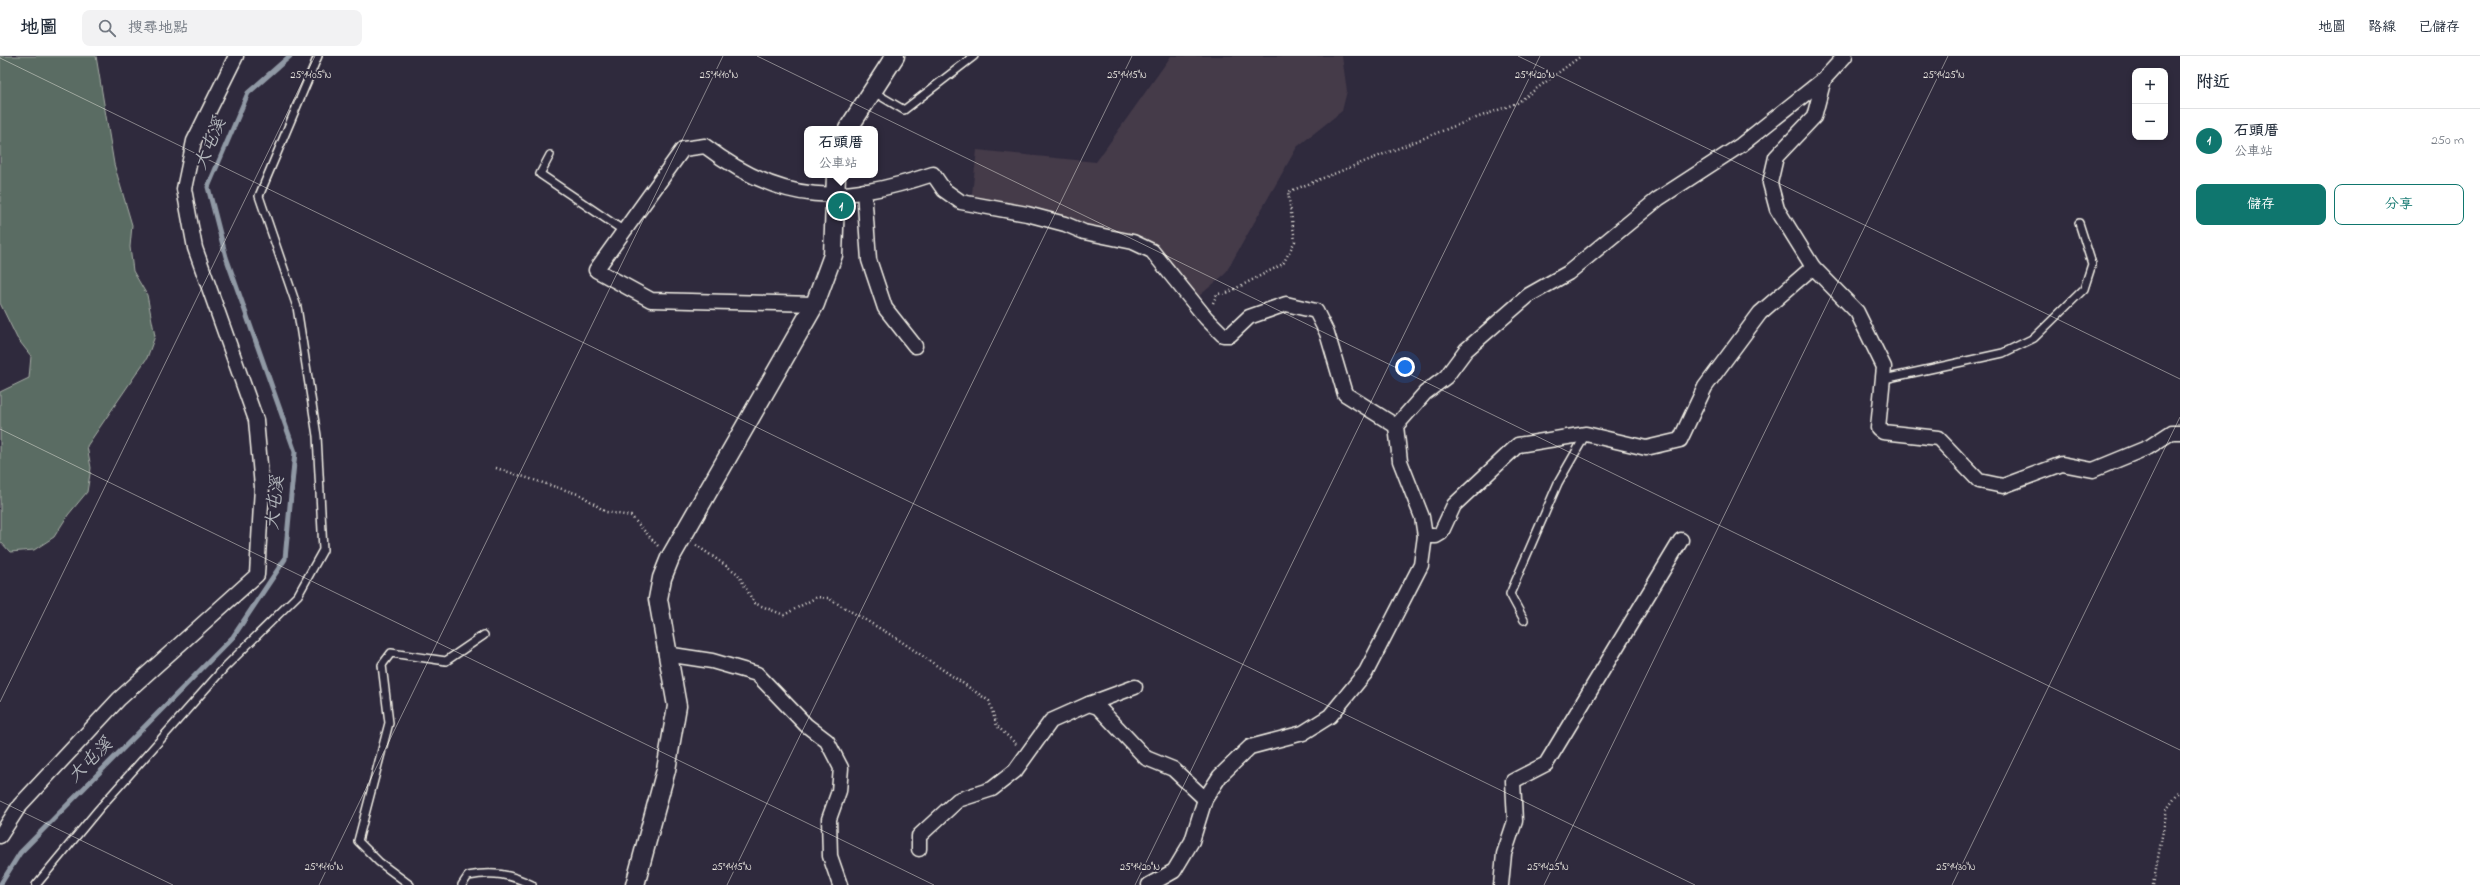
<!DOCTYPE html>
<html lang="zh-TW">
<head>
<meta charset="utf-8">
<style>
	:root { --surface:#fff; --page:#f2f2f3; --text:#1f2937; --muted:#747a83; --line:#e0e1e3; --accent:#0f766e }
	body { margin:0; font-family:"Indie Flower","LXGW WenKai TC",sans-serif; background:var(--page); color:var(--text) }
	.controls { position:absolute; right:12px; top:12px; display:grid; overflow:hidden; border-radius:8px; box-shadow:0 2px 6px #0003 }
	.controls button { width:36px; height:36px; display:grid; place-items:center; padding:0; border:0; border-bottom:1px solid var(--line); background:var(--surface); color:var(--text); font:20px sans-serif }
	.you { position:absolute; left:1405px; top:311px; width:14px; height:14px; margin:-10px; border:3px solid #fff; border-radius:50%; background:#1a73e8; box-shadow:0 0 0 6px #1a73e833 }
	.badge { display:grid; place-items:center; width:26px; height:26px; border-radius:50%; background:var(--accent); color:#fff; font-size:13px; font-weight:700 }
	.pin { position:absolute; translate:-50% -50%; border:2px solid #fff; box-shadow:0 1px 4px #0006 }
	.popup { position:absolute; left:804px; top:70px; width:74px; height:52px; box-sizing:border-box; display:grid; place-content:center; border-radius:8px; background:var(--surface); filter:drop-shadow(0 1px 3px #0005); font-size:13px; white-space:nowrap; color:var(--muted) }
	.popup b { font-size:15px; color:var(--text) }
	.popup::after { content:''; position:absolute; left:50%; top:100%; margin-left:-8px; border:8px solid transparent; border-top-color:var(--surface) }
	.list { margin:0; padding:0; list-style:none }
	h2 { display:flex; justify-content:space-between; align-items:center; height:52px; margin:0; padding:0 16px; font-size:17px }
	h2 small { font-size:13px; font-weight:400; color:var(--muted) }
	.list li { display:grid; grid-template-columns:26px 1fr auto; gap:12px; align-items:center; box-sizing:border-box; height:64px; padding:0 16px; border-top:1px solid var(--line) }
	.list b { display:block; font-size:15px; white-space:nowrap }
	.list p { margin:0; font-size:13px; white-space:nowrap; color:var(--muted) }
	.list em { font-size:13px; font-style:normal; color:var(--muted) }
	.actions { display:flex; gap:8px; padding:12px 16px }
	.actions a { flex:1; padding:9px 0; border:1px solid var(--accent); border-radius:8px; text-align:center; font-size:14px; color:var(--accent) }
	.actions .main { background:var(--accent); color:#fff }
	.icon { flex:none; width:22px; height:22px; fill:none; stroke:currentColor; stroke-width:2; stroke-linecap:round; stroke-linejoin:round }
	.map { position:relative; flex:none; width:2180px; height:829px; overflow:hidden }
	header { display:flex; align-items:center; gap:24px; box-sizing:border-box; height:56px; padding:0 20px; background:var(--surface); border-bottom:1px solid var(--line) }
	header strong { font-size:19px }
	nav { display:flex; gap:22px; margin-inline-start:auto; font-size:14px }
	.search { width:280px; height:36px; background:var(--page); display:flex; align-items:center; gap:10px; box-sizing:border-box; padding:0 14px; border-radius:8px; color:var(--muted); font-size:15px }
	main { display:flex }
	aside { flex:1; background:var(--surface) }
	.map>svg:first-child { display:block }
</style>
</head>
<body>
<header>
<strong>地圖</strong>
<div class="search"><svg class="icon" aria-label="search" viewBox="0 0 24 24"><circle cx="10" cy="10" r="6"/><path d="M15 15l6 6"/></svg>搜尋地點</div>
<nav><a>地圖</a><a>路線</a><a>已儲存</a></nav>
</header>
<main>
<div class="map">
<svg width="2180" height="829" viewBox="0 0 2180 829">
	<rect width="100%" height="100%" fill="#2f2a3d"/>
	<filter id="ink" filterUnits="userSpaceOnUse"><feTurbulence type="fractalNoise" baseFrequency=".025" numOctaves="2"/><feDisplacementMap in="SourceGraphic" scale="8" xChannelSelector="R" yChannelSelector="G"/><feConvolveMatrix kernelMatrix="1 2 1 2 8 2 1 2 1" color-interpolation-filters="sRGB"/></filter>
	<g filter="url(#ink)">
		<!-- built -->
		<path fill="#443a49" d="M1171,0h171l5,35 -5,20 -45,36 -72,127 -27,23 -41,-28 -17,-23 -18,-13 -151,-31 6,-52 119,12z"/>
		<!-- green -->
		<path fill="#5a6c64" stroke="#a7aea6" d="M0,0h96l18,108 18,61 -2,22 3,24 14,24 8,41 -8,22 -60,88 4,22 -4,24 -19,23 -14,22 -20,13 -24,2 -10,-11v-149l29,-14 2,-22 -14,-18 -17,-35z"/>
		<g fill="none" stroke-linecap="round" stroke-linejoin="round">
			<!-- stream -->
			<path stroke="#9099a5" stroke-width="5" d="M0,829l20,-32 213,-216 52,-78 10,-107 -69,-195 -18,-70 40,-94 42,-37"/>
			<!-- service casing -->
			<g stroke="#f4f1e8" stroke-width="10">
				<g id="service">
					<path d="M872,35l32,19 70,-54"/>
					<path d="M550,99l-10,19 84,57"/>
					<path d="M1884,323l119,-26 31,-15 50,-49 8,-25 -13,-41"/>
					<path d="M1524,564l-14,-26 48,-111 28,-49"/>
					<path d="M36,829l62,-75 127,-143 73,-72 25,-45 -6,-114 -20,-129 -38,-111 59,-140"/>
					<path d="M410,829l-31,-23 -21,-21 31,-118 -7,-58 9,-12 55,8 38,-26"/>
					<path d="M462,829l6,-9c25,-5 42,-2 64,9"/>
				</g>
			</g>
			<!-- minor casing -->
			<g stroke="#f4f1e8" stroke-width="17">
				<g id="minor">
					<path d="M1824,23l-10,38 -38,40 -6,26 7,26 36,58 44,45 27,55 -6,61 5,4 55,6 41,43 24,5 59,-22 31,6 56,-23 23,-15h8"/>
					<path d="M864,135l5,69 16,48 30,38"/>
					<path d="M815,248l-164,-4 -55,-30 87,-121 22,-3c78,60 137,58 228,28l11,16 17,12 66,12 38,10 19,8 49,10 19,9 54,67 17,17h7l19,-18 37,-13 30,7 11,22 18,61 51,32"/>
					<path d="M1425,480h11l5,-3 13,-28 64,-60 68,-11 60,14 34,-8 25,-53 55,-74 53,-46"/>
					<path d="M666,598l46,7 45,13 49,51 21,16 14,27 -2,23 -10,28 1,37 10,29"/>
					<path d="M1089,648l46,-17"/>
					<path d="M0,780l20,-31 99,-106 138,-124 5,-88 -6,-67 -61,-172 -11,-59 10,-48 42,-85"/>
					<path d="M919,793v-13l39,-36 34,-11 23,-18 36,-50 38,-17 9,3 48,51 27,11 32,30"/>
					<path d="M1149,829l25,-14 18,-30 13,-42 15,-23 30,-29 53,-14 27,-17 36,-44 55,-107 4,-29 -3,-19 -22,-56 -4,-35 29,-33 21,-16 20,-27 63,-55 39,-22 90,-74 83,-54 83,-66 21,-23"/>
					<path d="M1501,829l3,-31 11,-33 -2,-40 33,-17 135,-224"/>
				</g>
			</g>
			<!-- tertiary casing -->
			<g stroke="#f4f1e8" stroke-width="21">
				<g id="tertiary">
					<path d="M848,73l47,-73"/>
					<path d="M635,829l31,-115 11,-64 -19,-107 4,-21 8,-20 145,-254 18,-49 3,-80"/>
				</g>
			</g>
			<!-- path -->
			<g stroke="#f4f1e8" stroke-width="2.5" stroke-dasharray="1 3" stroke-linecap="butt">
				<path d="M1213,247l4,-9 10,-1 56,-29 12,-23 -7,-49 164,-65 65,-24 64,-47"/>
				<path d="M496,412l85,27 25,17 25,4 27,30"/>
				<path d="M696,489l42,29 16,29 30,12 33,-18 11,1 68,40 93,63 8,25 19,18"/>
				<path d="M2153,829l14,-76 13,-18"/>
			</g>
			<!-- service -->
			<use href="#service" stroke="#2f2a3d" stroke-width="7"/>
			<!-- minor -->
			<use href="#minor" stroke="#2f2a3d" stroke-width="14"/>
			<!-- tertiary -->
			<use href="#tertiary" stroke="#2f2a3d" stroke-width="18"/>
		</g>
	</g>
	<!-- ticks -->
	<path fill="none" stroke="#f4f1e8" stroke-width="1" stroke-opacity="0.45" d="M757,0l1423,694M1518,0l662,323M0,2l1695,827M0,373l934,456M0,646l315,-646M0,745l173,84M319,829l404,-829M727,829l405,-829M1135,829l405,-829M1544,829l404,-829M1952,829l228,-468"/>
	<g text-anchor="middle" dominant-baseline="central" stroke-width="4" stroke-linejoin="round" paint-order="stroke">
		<!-- water labels -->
		<g font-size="18" font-style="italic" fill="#b2b6bb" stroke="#2f2a3d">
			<text transform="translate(211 88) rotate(-67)">大屯溪</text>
			<text transform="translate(276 447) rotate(-84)">大屯溪</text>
			<text transform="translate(91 705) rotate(-45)">大屯溪</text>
		</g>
	</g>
	<g font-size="10" text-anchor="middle" fill="#f4f1e8" stroke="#2f2a3d" stroke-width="4" stroke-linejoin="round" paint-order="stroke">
		<text x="1127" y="22">25°14'15"N</text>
		<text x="311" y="22">25°14'05"N</text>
		<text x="719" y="22">25°14'10"N</text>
		<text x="1535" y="22">25°14'20"N</text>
		<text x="1944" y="22">25°14'25"N</text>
		<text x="324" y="814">25°14'10"N</text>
		<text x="732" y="814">25°14'15"N</text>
		<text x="1140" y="814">25°14'20"N</text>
		<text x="1548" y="814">25°14'25"N</text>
		<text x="1956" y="814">25°14'30"N</text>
	</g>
</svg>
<div class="controls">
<button>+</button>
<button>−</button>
</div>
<div class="you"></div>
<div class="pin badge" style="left:841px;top:150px">1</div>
<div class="popup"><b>石頭厝</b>公車站</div>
</div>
<aside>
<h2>附近<small></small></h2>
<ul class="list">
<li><span class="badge">1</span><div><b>石頭厝</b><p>公車站</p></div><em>250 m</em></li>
</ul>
<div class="actions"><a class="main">儲存</a><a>分享</a></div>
</aside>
</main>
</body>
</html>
